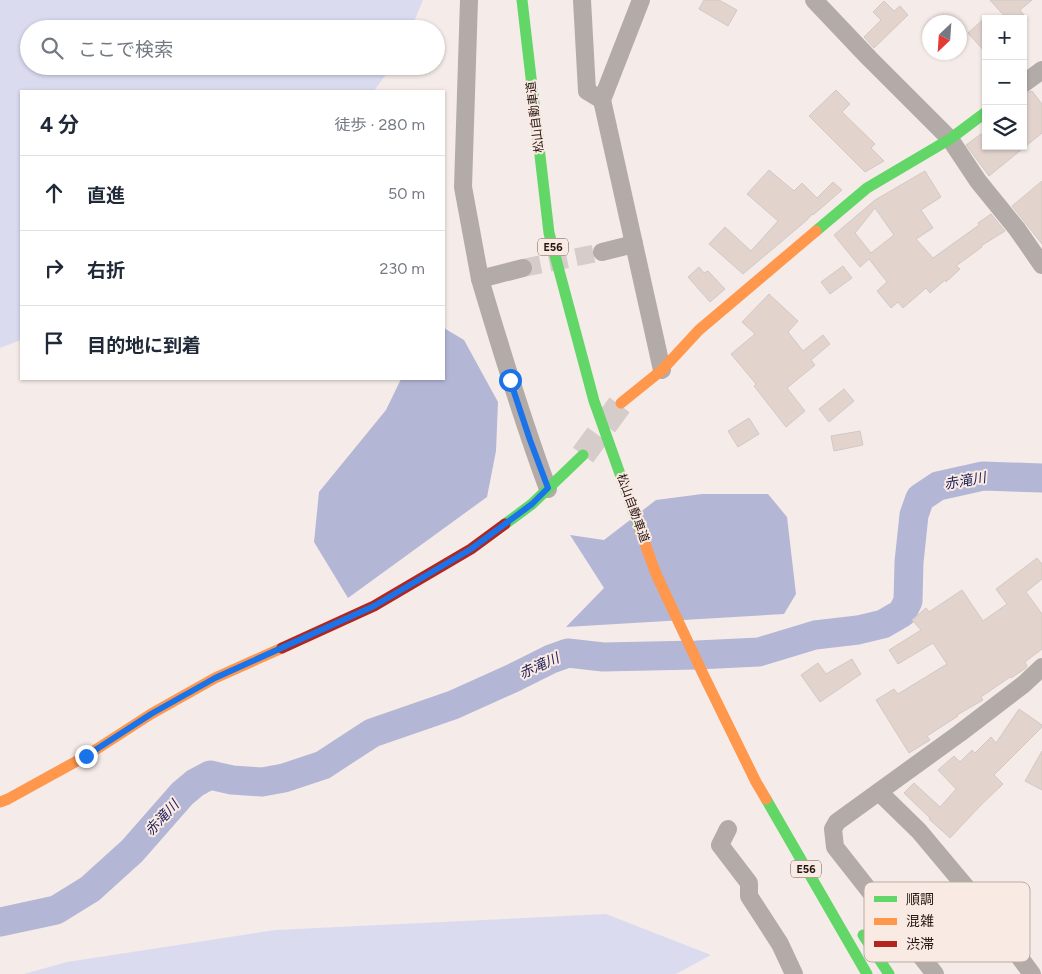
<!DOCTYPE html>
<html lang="ja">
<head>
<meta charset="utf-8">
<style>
	:root { --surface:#fff; --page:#f2f2f3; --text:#1f2937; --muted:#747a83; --line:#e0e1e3 }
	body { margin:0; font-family:Figtree,"Noto Sans JP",sans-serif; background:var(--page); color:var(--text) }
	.controls { position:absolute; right:15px; top:15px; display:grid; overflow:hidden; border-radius:0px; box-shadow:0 1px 4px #0004 }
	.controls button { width:45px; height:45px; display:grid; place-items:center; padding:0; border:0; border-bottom:1px solid var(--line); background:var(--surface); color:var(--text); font:25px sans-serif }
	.compass { position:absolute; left:922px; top:15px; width:45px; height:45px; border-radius:50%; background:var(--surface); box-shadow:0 1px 4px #0004; rotate:205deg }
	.stop { position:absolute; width:15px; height:15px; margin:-11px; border:4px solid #1a73e8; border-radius:50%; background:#fff }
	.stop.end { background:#1a73e8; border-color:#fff; box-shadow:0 1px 5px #0008 }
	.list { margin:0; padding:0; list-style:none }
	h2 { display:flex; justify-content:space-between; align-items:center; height:65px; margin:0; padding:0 20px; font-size:21px }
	h2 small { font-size:16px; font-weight:400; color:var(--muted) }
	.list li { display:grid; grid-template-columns:32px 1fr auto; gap:15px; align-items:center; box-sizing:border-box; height:75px; padding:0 20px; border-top:1px solid var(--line) }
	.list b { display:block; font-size:19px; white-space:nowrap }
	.list em { font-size:16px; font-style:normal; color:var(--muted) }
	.icon { flex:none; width:28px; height:28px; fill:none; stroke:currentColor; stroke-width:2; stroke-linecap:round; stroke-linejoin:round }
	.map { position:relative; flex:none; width:1042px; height:974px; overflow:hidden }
	.search { position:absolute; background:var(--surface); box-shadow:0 1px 4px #0004; left:20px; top:20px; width:425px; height:55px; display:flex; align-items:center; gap:12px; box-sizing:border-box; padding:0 18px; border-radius:28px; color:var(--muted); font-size:19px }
	.panel { position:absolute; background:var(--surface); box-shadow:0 1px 4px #0004; left:20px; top:90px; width:425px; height:290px; border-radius:0px }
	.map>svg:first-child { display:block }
</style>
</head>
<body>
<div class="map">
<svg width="1042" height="974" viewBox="0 0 1042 974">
	<rect width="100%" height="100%" fill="#f5ece9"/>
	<!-- green -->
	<g fill="#dbdbf0">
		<path d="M0,0h423l-12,29h-382v37h363l-18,25h-353v249l-21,8z"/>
		<path d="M606,914l105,41 -35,19h-652l43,-12 208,-32z"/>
	</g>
	<!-- water -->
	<g fill="#b4b6d6">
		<path d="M444,328l20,12 34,62 -2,49 -9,46 -139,101 -34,-56 5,-50 67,-82 15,-31h43z"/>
		<path d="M702,494h66l19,23 9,77 -12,20 -218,13 38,-39 -34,-53 34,5 52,-40z"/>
	</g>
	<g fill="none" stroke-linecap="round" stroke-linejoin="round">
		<!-- river -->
		<path stroke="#b4b6d6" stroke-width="29" d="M0,922l56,-12 34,-21 42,-38 50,-57 13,-11 15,-8 22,5 30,2 22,-4 39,-13 49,-32 81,-28 60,-27 38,-19 17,-6 35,4 94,-2 62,-3 56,-17 43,-5 25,-6 19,-11 6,-12 1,-39 5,-47 6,-17 18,-12 45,-10 59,2"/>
	</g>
	<!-- building -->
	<g fill="#e2d3cd" stroke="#d3c8c5" fill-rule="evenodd">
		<path d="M704,0h15l18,10 -9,16 -29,-17z"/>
		<path d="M990,0h42l-12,10 7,9h-20z"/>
		<path d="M884,1l10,10 6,-5 8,9 -34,33 -10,-11 17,-17 -8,-8z"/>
		<path d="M986,17v36l-18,-20z"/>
		<path d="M836,90l14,14 -8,8 33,32 -4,4 13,13 -19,11 -56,-56z"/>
		<path d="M1032,91l10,13v29l-53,43 -23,-31 15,-11 5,6v6h37v-52z"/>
		<path d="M769,170l25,21 8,-8 15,15 16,-16 9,8 -29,25 -1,-1 -5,6 -64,54 -34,-30 16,-17 26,24 27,-30 -31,-27z"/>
		<path d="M925,171l16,26 -20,13 12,18 -17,11 17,19 46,-33 -1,-2 13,-9 14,17 -24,15 1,1 -26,19 4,3 -14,13 -1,-2 -15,13 -4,-5 -23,20 -5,-6 -7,6 -14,-17 10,-9 -18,-23 -9,8 -26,-32 41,-35zM875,208l19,27 -23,18 -16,-20z"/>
		<path d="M1042,181v63l-30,-38z"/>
		<path d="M843,266l9,12 -22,16 -9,-12z"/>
		<path d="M699,267l5,6 4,-2 17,18 -15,13 -22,-25z"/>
		<path d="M769,294l29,27 -10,11 15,19 20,-16 7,9 -19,16 4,5 -28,23 18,23 -19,16 -32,-41 2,-2 -25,-30 24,-20 -13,-12z"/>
		<path d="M844,389l10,12 -25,21 -10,-13z"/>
		<path d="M749,418l10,16 -21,13 -10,-16z"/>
		<path d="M860,431l3,14 -29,6 -3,-15z"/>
		<path d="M1037,558l5,6v15l-16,13 16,22v35l-17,13 2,4 -1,2 -15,10 -1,-1 -29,20 2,3 -26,15 1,1 -31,20 3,4 -21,13 -33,-53 18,-11 4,5 49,-30 -14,-21 -35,21 -9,-14 32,-20 -9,-10 14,-12 3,4 33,-22 21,31 24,-17 -11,-15z"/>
		<path d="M852,659l9,15 -41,28 -19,-27 17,-12 8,11z"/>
		<path d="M1019,709l23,16v2l-48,48 9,9 -23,22 -30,32 -21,-19 1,-1 -26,-25 10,-10 26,24 16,-18 -18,-19 16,-14 6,6 12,-12 3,3 16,-16 5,6z"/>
		<path d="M1042,751v39l-17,-9z"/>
	</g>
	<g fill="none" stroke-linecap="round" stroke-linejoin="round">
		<!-- street-tunnel -->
		<path stroke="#d6ccc9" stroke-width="18" stroke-dasharray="18 9" stroke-linecap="butt" d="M523,268l79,-16"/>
		<!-- secondary-tunnel -->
		<path stroke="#d6ccc9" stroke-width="25" stroke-dasharray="25 12" stroke-linecap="butt" d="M583,455l38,-52"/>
		<!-- street -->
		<g stroke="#b3aba8" stroke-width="18">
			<path d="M469,0l-6,187 17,92"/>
			<path d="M582,0l5,91 15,9"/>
			<path d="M641,0l-39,100 60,270"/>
			<path d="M814,0l55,58 81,81 28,42 39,48 25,36"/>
			<path d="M1023,84l19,-14"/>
			<path d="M602,252l32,-8"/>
			<path d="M523,268l-43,11c21,71 42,140 68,210"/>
			<path d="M879,792l40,39 62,74 51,69"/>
			<path d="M728,829l-8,16 29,38v13l31,48 14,30"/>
			<path d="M935,974l-100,-127 -2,-18 4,-7 123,-89 64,-49 18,-17"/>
		</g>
		<!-- fast -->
		<g stroke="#63d668" stroke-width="11">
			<path d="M522,0l27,233 45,168 46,129"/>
			<path d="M816,231l51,-43 83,-49 36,-27"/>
			<path d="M505,524l27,-20 51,-49"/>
			<path d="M766,799l101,175"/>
			<path d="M863,935l26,39"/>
		</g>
		<!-- slow -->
		<g stroke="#ff974d" stroke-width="11">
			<path d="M621,403l41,-33 37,-40 117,-99"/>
			<path d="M640,530l16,44 47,100 53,108 10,17"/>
			<path d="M0,802l8,-3 78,-43 65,-42 64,-36 67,-30"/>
		</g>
		<!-- jam -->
		<path stroke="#b3261e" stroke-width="11" d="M282,648l92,-42 97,-57 34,-25"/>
	</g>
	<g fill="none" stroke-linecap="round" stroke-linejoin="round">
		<!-- route -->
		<path stroke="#1a73e8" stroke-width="6" d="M86,756l65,-42 64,-36 159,-72 97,-57 61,-45 16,-16 -18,-48 -20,-60"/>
	</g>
	<g text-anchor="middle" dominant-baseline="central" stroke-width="4" stroke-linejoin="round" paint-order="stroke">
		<!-- shield labels -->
		<g fill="#faeae4" stroke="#655651" stroke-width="1">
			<rect x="538" y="238.5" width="30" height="17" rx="4"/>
			<rect x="791" y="860.5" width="30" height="17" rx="4"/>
		</g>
		<g font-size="11" font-weight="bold" fill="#251712">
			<text x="553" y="247">E56</text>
			<text x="806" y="869">E56</text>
		</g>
		<!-- street labels -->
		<g font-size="12" fill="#251712" stroke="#faeae4">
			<text transform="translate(535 117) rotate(-97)">松山自動車道</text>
			<text transform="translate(633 508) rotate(70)">松山自動車道</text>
		</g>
		<!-- water labels -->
		<g font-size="14" font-style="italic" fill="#22235b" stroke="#faeae4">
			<text transform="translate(965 481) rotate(-10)">赤滝川</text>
			<text transform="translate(539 666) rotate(-24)">赤滝川</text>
			<text transform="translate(162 818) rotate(-47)">赤滝川</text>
		</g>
	</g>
	<!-- legend -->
	<rect x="864" y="882" width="166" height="80" rx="8" fill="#faeae4" stroke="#baaba5" stroke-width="1"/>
	<rect x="874" y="896" width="23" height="6" fill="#63d668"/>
	<rect x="874" y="918" width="23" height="7" fill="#ff974d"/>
	<rect x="874" y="941" width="23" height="6" fill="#b3261e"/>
	<g font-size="14" fill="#251712">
		<text x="906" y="904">順調</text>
		<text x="906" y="926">混雑</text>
		<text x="906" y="949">渋滞</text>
	</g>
</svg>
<div class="controls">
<button>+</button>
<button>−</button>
<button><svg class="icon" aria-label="layers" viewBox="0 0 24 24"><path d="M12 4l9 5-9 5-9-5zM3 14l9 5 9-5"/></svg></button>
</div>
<svg class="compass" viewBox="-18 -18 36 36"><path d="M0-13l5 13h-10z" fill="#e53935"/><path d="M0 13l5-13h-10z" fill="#747a83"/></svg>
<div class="stop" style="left:510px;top:380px"></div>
<div class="stop end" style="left:86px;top:756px"></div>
<div class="search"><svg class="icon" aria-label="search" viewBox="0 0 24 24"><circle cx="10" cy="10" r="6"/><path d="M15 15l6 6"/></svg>ここで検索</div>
<section class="panel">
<h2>4 分<small>徒歩 · 280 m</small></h2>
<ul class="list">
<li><svg class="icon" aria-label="ahead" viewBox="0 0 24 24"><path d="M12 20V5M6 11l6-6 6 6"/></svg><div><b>直進</b></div><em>50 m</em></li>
<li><svg class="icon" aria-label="right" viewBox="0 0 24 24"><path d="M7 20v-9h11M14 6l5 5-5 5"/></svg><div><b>右折</b></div><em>230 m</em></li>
<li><svg class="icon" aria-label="arrive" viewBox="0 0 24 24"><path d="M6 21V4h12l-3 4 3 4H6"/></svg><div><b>目的地に到着</b></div></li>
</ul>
</section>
</div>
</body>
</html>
